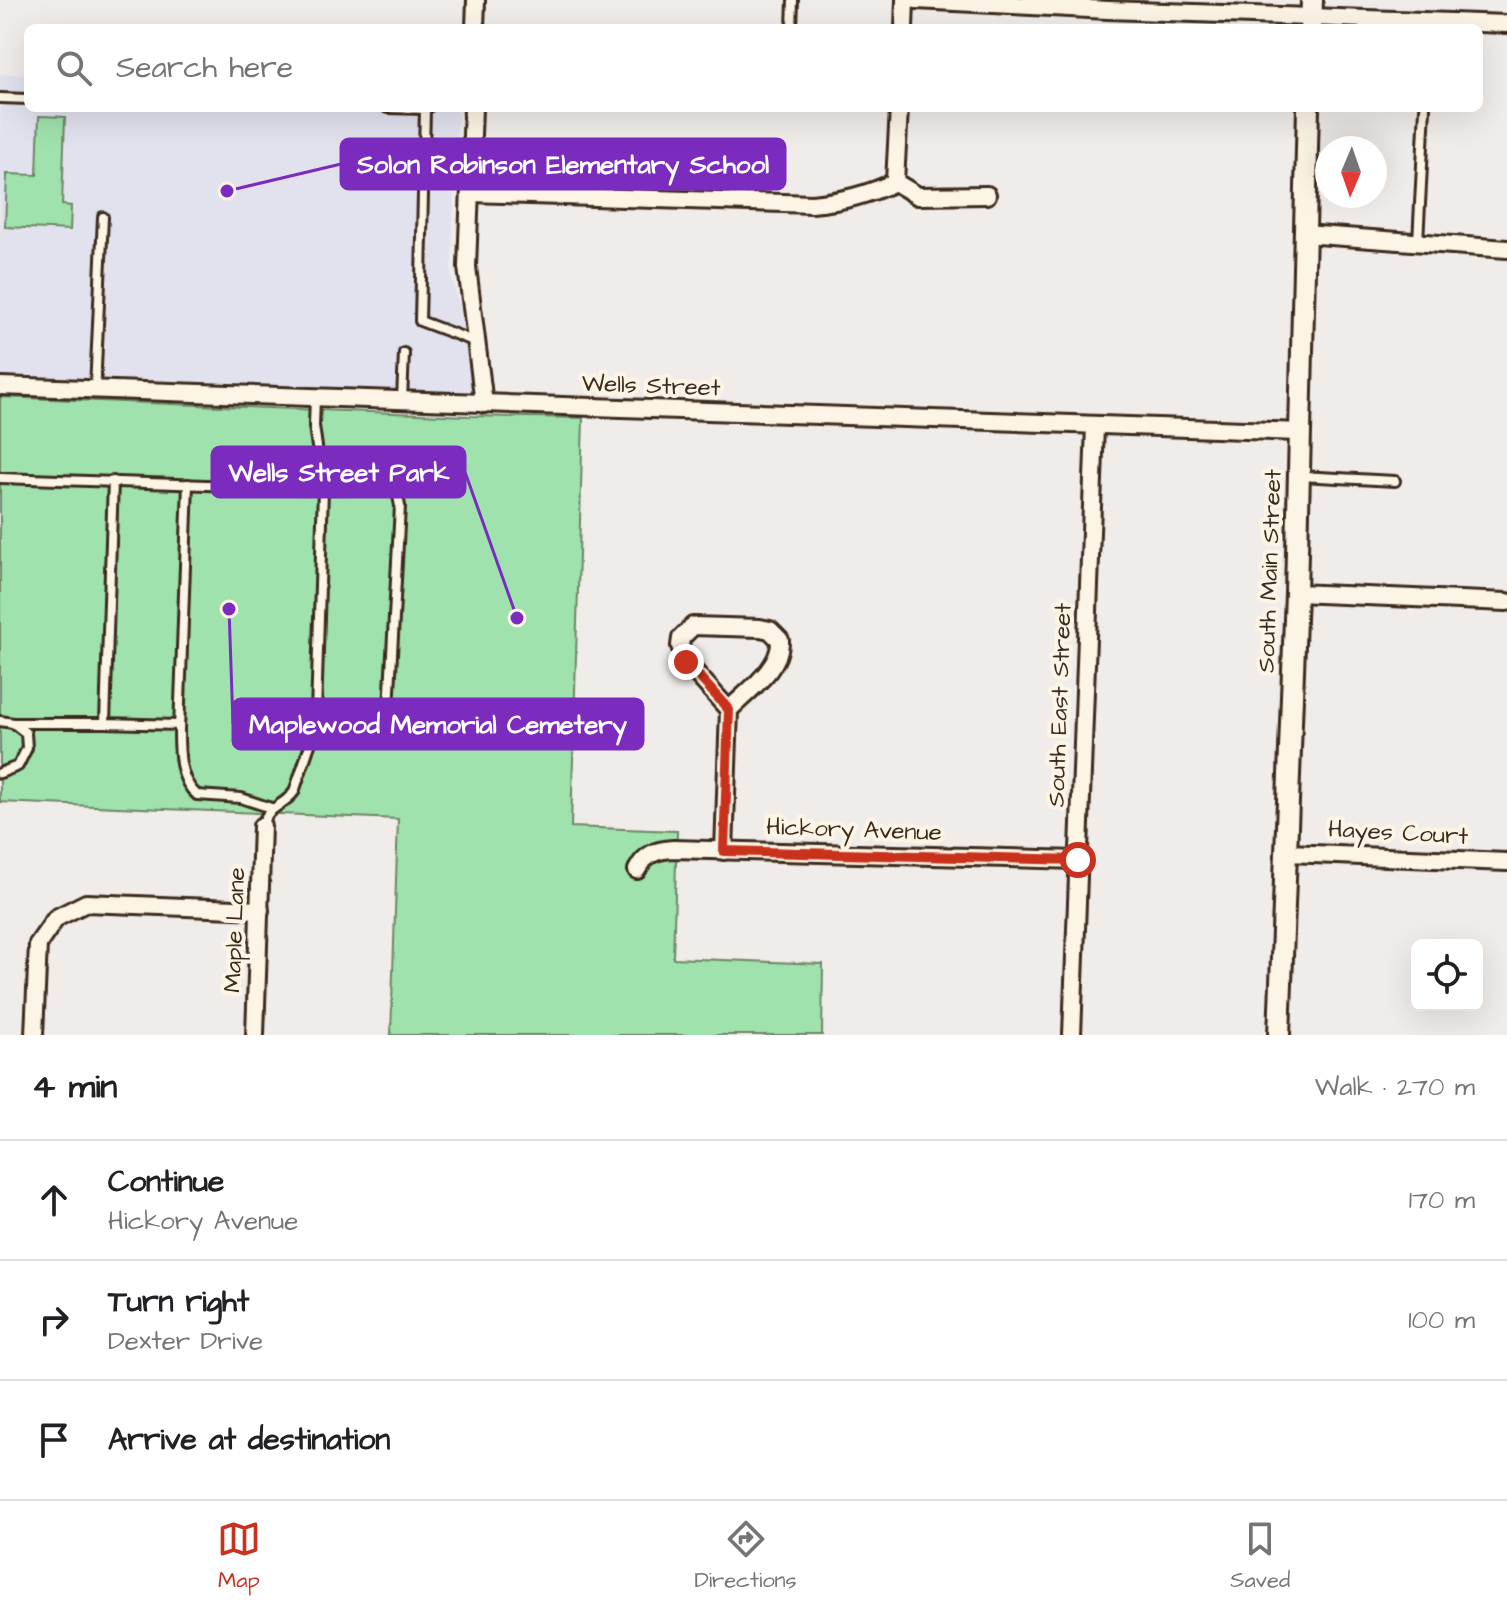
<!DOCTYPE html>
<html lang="en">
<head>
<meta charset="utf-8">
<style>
	:root { --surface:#fff; --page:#f6f6f6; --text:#202124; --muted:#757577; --line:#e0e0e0; --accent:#c8321e }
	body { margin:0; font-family:"Architects Daughter",sans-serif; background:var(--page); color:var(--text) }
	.controls { position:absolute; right:24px; bottom:24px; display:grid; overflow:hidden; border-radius:12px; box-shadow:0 8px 32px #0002 }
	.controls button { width:72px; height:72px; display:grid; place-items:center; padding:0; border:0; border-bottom:2px solid var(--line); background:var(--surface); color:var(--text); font:40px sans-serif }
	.compass { position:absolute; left:1315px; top:136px; width:72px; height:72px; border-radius:50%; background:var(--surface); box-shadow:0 8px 32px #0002; rotate:182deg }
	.stop { position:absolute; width:24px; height:24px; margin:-18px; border:6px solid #c8321e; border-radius:50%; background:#fff }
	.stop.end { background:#c8321e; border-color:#fff; box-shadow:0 2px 8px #0008 }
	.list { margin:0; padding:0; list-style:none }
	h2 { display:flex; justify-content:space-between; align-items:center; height:104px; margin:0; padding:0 32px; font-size:34px }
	h2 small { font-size:26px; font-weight:400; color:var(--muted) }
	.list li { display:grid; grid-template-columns:52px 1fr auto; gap:24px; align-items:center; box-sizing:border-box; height:120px; padding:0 32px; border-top:2px solid var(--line) }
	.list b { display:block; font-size:30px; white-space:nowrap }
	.list p { margin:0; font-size:26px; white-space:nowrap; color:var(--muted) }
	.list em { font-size:26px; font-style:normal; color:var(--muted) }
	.icon { flex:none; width:44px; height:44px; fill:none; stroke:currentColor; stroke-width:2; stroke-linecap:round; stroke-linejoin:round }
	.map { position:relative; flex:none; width:1507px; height:1035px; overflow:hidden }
	.search { position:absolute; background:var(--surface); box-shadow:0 8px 32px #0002; left:24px; right:24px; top:24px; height:88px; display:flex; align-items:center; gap:20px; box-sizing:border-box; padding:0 28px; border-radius:12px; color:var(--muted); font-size:30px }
	.sheet { height:464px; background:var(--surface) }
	nav { display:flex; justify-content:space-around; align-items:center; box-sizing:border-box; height:112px; border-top:2px solid var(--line); background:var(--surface); font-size:22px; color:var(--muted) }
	nav a { display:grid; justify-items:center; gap:4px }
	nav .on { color:var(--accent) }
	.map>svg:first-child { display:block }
</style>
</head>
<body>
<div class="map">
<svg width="1507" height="1035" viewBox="0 0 1507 1035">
	<rect width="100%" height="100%" fill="#f0ece9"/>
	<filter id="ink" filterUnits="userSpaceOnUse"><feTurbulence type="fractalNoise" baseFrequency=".0125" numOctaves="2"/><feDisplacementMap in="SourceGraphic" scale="16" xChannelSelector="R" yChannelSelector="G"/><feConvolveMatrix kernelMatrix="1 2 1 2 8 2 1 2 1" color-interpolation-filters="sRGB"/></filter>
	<g filter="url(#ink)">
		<!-- built -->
		<path fill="#e2e2ee" d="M0,74l28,1v33h430l-7,167 22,85 -1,36 -472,-20z"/>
		<!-- green -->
		<g fill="#9fe2ad" stroke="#6d8666" stroke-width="2">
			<path d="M39,116l26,1 -3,88 9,1 -1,24 -65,-3 2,-53 30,1z"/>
			<path d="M0,397l468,19 115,2 -12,409 106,4 -4,127 150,6 -1,71h-431l7,-216 -398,-17z"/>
		</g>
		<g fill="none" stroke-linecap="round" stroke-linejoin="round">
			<!-- service casing -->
			<g stroke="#3b2a1e" stroke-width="14">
				<g id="service">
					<path d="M792,28l1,-28"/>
					<path d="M0,98l28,1"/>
					<path d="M387,108l38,1"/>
					<path d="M428,108l-3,1 -5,212 56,21"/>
					<path d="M1418,242l7,-134"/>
					<path d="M95,389l8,-172"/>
					<path d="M402,400l2,-47"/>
					<path d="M1300,476l95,5"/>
					<path d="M0,478l323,11 57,-2 13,3 5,6 2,10 -12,222 -19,7 -55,-2"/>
					<path d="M113,481l-8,242 74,2"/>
					<path d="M188,484l-9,246c0,22 0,50 18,65l44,3 30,10"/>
					<path d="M0,721l13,2 13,10 1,15 -9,18 -18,7"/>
					<path d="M13,723h92"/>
					<path d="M262,826c5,-20 21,-19 32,-34l20,-59 2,-19 7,-225 -9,-63 1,-29"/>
				</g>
			</g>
			<!-- minor casing -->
			<g stroke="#3b2a1e" stroke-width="22">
				<g id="minor">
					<path d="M916,0l192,10 399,14"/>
					<path d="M475,28l1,-28"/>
					<path d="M904,28l1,-28"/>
					<path d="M473,108l-6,159 17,137"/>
					<path d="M895,182l23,14 69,-1"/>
					<path d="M895,182l4,-74"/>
					<path d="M470,193l342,11c31,-3 55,-9 83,-22"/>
					<path d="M1304,234l203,15"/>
					<path d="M0,386l1300,46"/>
					<path d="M1296,593l211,9"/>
					<path d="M724,851l5,-141c17,-18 53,-42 51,-70l-10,-10 -10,-2 -67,-2 -12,12 -1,8 6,16 43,48"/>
					<path d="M1288,853l219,9"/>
					<path d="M637,870c8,-16 19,-20 36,-21l405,11"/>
					<path d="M34,1035l4,-91 18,-26 30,-15 174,7"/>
					<path d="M255,1035l7,-209"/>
					<path d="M1072,1035l23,-609"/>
				</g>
			</g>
			<!-- tertiary casing -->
			<g stroke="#3b2a1e" stroke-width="26">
				<g id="tertiary">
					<path d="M1311,28l1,-28"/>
					<path d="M1279,1035l17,-442 12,-485"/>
				</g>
			</g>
			<!-- service -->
			<use href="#service" stroke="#fcf5e5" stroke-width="8"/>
			<!-- minor -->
			<use href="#minor" stroke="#fcf5e5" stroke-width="16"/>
			<!-- tertiary -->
			<use href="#tertiary" stroke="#fcf5e5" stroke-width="20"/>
		</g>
	</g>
	<g fill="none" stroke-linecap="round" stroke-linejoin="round" filter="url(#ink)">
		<!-- route -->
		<path stroke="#c8321e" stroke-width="10" d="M686,662l43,48 -5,141 354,9"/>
	</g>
	<g text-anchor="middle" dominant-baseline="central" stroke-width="8" stroke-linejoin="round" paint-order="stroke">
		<!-- street labels -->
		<g font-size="24" fill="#3b2a1e" stroke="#fcf5e5">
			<text transform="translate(651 386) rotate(2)">Wells Street</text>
			<text transform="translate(1270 571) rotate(-88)">South Main Street</text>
			<text transform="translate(1060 705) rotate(-88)">South East Street</text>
			<text transform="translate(854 830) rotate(2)">Hickory Avenue</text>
			<text transform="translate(1398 833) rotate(3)">Hayes Court</text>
			<text transform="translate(235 930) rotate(-88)">Maple Lane</text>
		</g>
	</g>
	<!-- callouts -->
	<path fill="none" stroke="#7b2cbf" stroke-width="3" d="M227 191L341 164M517 618L465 472M229 609L233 724"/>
	<g fill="#7b2cbf" stroke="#fcf5e5" stroke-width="3">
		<circle cx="227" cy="191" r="8"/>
		<circle cx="517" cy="618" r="8"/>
		<circle cx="229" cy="609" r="8"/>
	</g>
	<g fill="#7b2cbf" stroke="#7b2cbf" stroke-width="3">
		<rect x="341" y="139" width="444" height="50" rx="8"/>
		<rect x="212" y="447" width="253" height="50" rx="8"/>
		<rect x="233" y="699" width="410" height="50" rx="8"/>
	</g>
	<g font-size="26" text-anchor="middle" font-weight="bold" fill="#fff">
		<text x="563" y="173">Solon Robinson Elementary School</text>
		<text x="339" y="481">Wells Street Park</text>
		<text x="438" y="733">Maplewood Memorial Cemetery</text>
	</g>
</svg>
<div class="controls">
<button><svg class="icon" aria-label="locate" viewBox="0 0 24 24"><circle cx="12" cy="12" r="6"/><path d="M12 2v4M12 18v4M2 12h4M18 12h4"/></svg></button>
</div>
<svg class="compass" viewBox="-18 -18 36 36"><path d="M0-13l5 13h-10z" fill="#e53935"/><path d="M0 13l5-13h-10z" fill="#757577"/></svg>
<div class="stop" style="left:1078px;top:860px"></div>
<div class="stop end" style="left:686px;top:662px"></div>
<div class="search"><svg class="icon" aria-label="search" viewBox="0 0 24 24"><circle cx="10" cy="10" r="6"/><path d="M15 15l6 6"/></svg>Search here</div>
</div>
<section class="sheet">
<h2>4 min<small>Walk · 270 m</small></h2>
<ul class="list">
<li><svg class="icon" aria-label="ahead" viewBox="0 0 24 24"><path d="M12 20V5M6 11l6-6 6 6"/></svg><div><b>Continue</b><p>Hickory Avenue</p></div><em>170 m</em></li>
<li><svg class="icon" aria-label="right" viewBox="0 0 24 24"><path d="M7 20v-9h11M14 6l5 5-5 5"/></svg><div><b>Turn right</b><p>Dexter Drive</p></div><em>100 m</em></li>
<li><svg class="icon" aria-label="arrive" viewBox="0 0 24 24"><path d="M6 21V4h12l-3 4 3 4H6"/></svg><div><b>Arrive at destination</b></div></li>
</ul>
</section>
<nav>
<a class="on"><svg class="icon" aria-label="map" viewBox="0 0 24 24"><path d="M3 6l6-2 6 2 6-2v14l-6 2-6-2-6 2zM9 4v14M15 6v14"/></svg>Map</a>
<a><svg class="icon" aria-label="directions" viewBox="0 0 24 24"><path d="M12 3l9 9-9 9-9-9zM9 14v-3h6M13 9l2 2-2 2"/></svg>Directions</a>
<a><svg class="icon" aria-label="saved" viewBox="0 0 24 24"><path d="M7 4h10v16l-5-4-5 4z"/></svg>Saved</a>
</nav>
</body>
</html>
